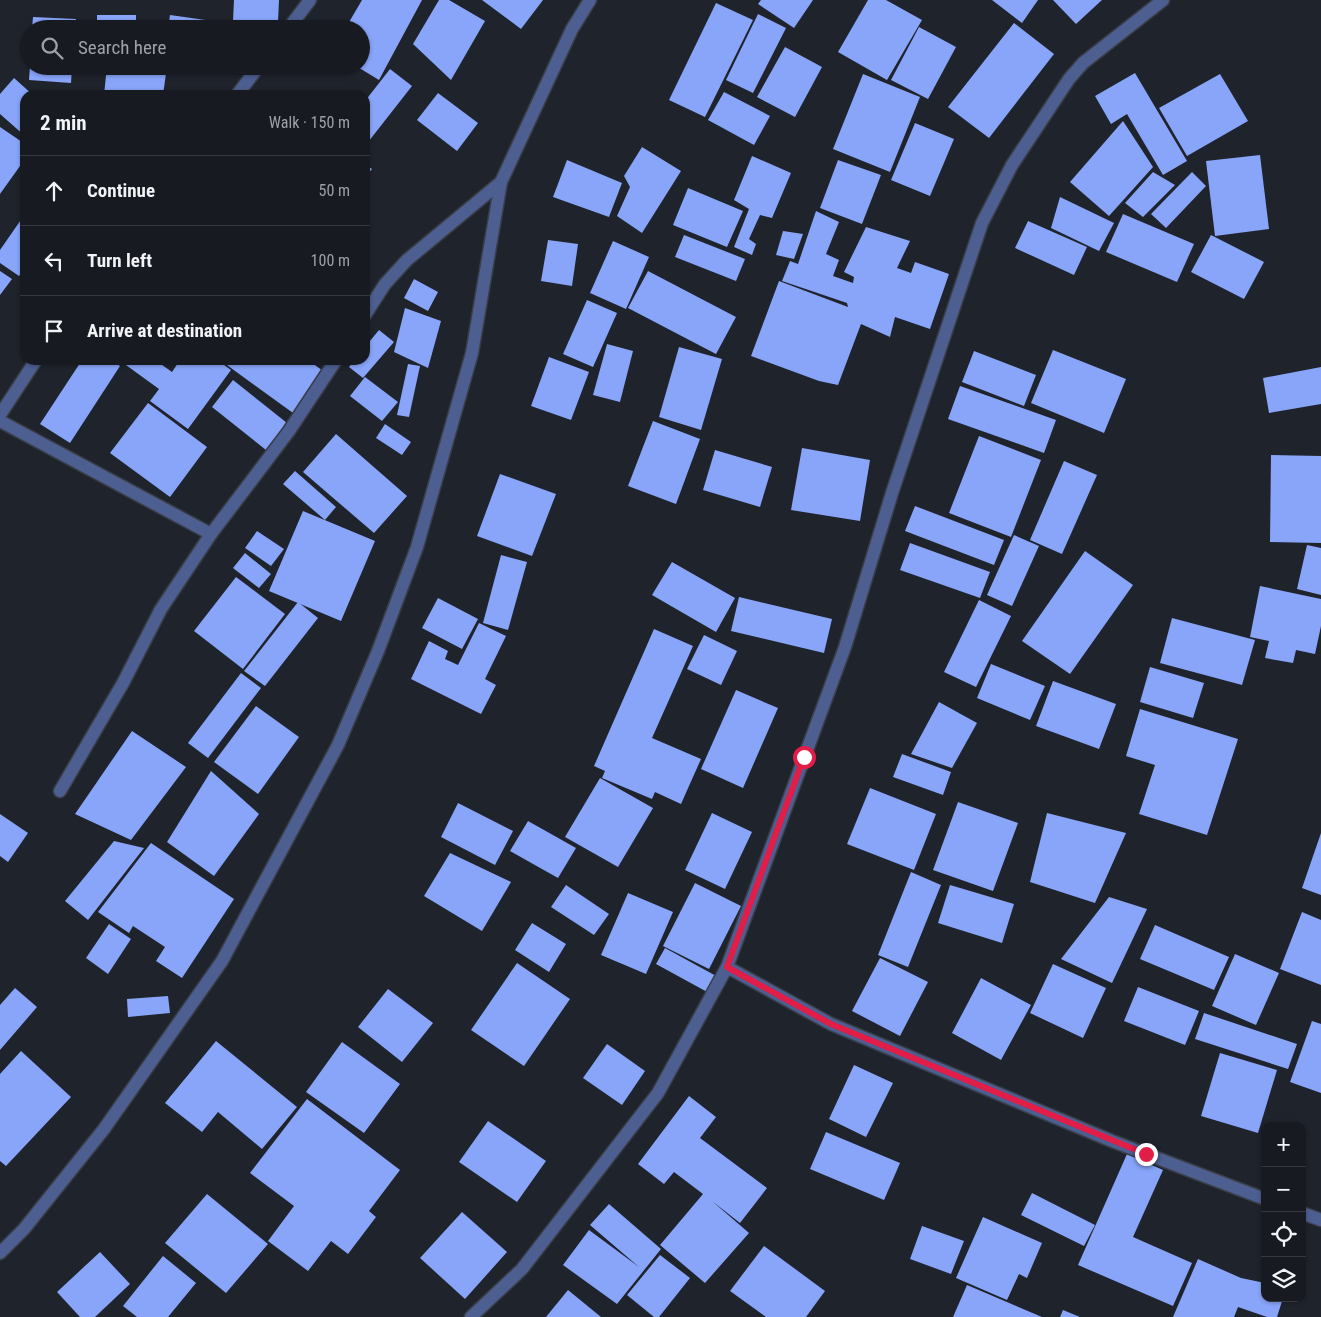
<!DOCTYPE html>
<html lang="en">
<head>
<meta charset="utf-8">
<style>
	:root { --surface:#171a21; --page:#24272e; --text:#f1f3f6; --muted:#9ea1a5; --line:#36383f }
	body { margin:0; font-family:"Roboto Condensed",sans-serif; background:var(--page); color:var(--text) }
	.controls { position:absolute; right:15px; bottom:15px; display:grid; overflow:hidden; border-radius:10px; box-shadow:0 1px 4px #0004 }
	.controls button { width:45px; height:45px; display:grid; place-items:center; padding:0; border:0; border-bottom:1px solid var(--line); background:var(--surface); color:var(--text); font:25px sans-serif }
	.stop { position:absolute; width:15px; height:15px; margin:-11px; border:4px solid #e11d48; border-radius:50%; background:#fff }
	.stop.end { background:#e11d48; border-color:#fff; box-shadow:0 1px 5px #0008 }
	.list { margin:0; padding:0; list-style:none }
	h2 { display:flex; justify-content:space-between; align-items:center; height:65px; margin:0; padding:0 20px; font-size:21px }
	h2 small { font-size:16px; font-weight:400; color:var(--muted) }
	.list li { display:grid; grid-template-columns:32px 1fr auto; gap:15px; align-items:center; box-sizing:border-box; height:70px; padding:0 20px; border-top:1px solid var(--line) }
	.list b { display:block; font-size:19px; white-space:nowrap }
	.list em { font-size:16px; font-style:normal; color:var(--muted) }
	.icon { flex:none; width:28px; height:28px; fill:none; stroke:currentColor; stroke-width:2; stroke-linecap:round; stroke-linejoin:round }
	.map { position:relative; flex:none; width:1321px; height:1317px; overflow:hidden }
	.search { position:absolute; background:var(--surface); box-shadow:0 1px 4px #0004; left:20px; top:20px; width:350px; height:55px; display:flex; align-items:center; gap:12px; box-sizing:border-box; padding:0 18px; border-radius:28px; color:var(--muted); font-size:19px }
	.panel { position:absolute; background:var(--surface); box-shadow:0 1px 4px #0004; left:20px; top:90px; width:350px; height:275px; border-radius:15px }
	.map>svg:first-child { display:block }
</style>
</head>
<body>
<div class="map">
<svg width="1321" height="1317" viewBox="0 0 1321 1317">
	<rect width="100%" height="100%" fill="#1f232c"/>
	<!-- building -->
	<g fill="#88a5fa">
		<path d="M234,0h45l-1,22 -45,-1z"/>
		<path d="M362,0h60l-43,80 -23,-14h5v-37h-16z"/>
		<path d="M439,0h10l36,21 -34,59 -38,-36z"/>
		<path d="M482,0h61l-22,29z"/>
		<path d="M761,0h52l-19,28 -36,-24z"/>
		<path d="M868,0h18l36,20 -35,60 -49,-28z"/>
		<path d="M992,0h46l-16,23z"/>
		<path d="M1053,0h49l-26,24z"/>
		<path d="M716,3l37,17 -48,97 -36,-17z"/>
		<path d="M758,14l28,14 -33,65 -27,-13z"/>
		<rect x="97" y="15" width="39" height="14"/>
		<path d="M170,15l85,12v2h-87z"/>
		<path d="M33,17l43,2 -1,10h-43z"/>
		<rect x="138" y="21" width="23" height="8"/>
		<path d="M1014,23l40,31 -65,84 -41,-31z"/>
		<path d="M919,27l37,20 -28,52 -37,-19z"/>
		<path d="M785,47l37,20 -27,50 -38,-20z"/>
		<path d="M30,66h42l-1,17 -42,-3z"/>
		<path d="M107,66h60l-4,29h-59z"/>
		<path d="M390,69l22,17 -47,60v-45z"/>
		<path d="M1135,73l52,88 -24,14 -36,-61 -16,10 -16,-28z"/>
		<path d="M863,74l57,23 -30,75 -57,-23z"/>
		<path d="M1220,74l28,47 -61,35 -28,-48z"/>
		<path d="M14,78l19,17h-8v41l-25,-22v-20z"/>
		<path d="M724,92l46,24 -16,29 -46,-25z"/>
		<path d="M438,93l40,30 -21,28 -40,-31z"/>
		<path d="M1123,121l30,46 -44,49 -39,-34z"/>
		<path d="M915,123l39,16 -24,57 -39,-16z"/>
		<path d="M0,127l25,17v15l-25,35z"/>
		<path d="M642,147l39,24 -39,62 -25,-17 13,-29 -6,-11z"/>
		<path d="M1260,155l9,74 -54,7 -9,-75z"/>
		<path d="M752,156l39,17 -19,45 -12,-3 -11,24 7,5 -4,11 -18,-8 15,-38 -15,-9z"/>
		<path d="M567,160l55,23 -13,34 -56,-20z"/>
		<path d="M838,160l43,15 -19,49 -42,-16z"/>
		<path d="M365,164l7,5 -7,9z"/>
		<path d="M1153,172l22,13 -32,32 -18,-14z"/>
		<path d="M1192,172l14,14 -40,42 -15,-14z"/>
		<path d="M688,188l55,23 -16,36 -54,-22z"/>
		<path d="M1060,197l54,26 -15,28 -48,-23z"/>
		<path d="M816,211l23,11 -13,32 13,6 -6,16 20,7 1,-6 -10,-5 22,-45 44,14 -13,27 14,5 4,-11 34,12 -19,55 -35,-12 -5,20 -29,-13 -23,61 -19,-4 -68,-25 28,-75 69,26 -1,-4 -65,-22 8,-20 8,3z"/>
		<path d="M25,214v53l-6,9 -19,-13v-13z"/>
		<path d="M1123,214l71,30 -17,38 -71,-30z"/>
		<path d="M1028,221l59,26 -13,28 -59,-27z"/>
		<path d="M783,231l20,3 -9,25 -18,-4z"/>
		<path d="M684,235l61,24 -9,22 -61,-24z"/>
		<path d="M1211,235l53,27 -20,37 -53,-27z"/>
		<path d="M548,240l30,4 -6,42 -31,-5z"/>
		<path d="M613,241l36,16 -23,52 -36,-16z"/>
		<path d="M0,271l12,8 -12,16z"/>
		<path d="M648,271l88,46 -20,37 -88,-46z"/>
		<path d="M414,279l24,13 -10,19 -24,-13z"/>
		<path d="M587,300l30,13 -24,54 -30,-13z"/>
		<path d="M405,308l36,13 -13,47 -34,-16z"/>
		<path d="M379,330l15,12 -31,36 -14,-11 6,-7h10v-13z"/>
		<path d="M607,344l26,7 -13,51 -27,-7z"/>
		<path d="M679,347l43,12 -21,71 -42,-13z"/>
		<path d="M1053,350l73,29 -22,54 -73,-30z"/>
		<path d="M974,351l62,24 -12,31 -62,-24z"/>
		<path d="M549,357l40,15 -18,48 -40,-14z"/>
		<path d="M82,360h29l9,6 -50,77 -30,-19z"/>
		<path d="M119,360h36l17,12 8,-12h37l14,10 -43,59 -38,-28 9,-12z"/>
		<path d="M220,360h88l15,11 -30,42z"/>
		<path d="M408,364l12,2 -11,51 -12,-2z"/>
		<path d="M1321,367v37l-52,9 -6,-35z"/>
		<path d="M365,377l33,25 -16,19 -32,-25z"/>
		<path d="M233,380l54,43 -21,27 -54,-43z"/>
		<path d="M960,386l96,34 -12,33 -96,-34z"/>
		<path d="M148,403l59,44 -37,50 -60,-44z"/>
		<path d="M653,421l47,18 -24,65 -48,-18z"/>
		<path d="M385,424l26,18 -9,13 -26,-17z"/>
		<path d="M336,434l71,62 -33,37 -71,-61z"/>
		<path d="M979,436l62,24 -30,77 -62,-24z"/>
		<path d="M802,448l68,12 -10,61 -69,-11z"/>
		<path d="M715,450l57,17 -12,40 -57,-17z"/>
		<path d="M1271,455l50,1v87l-51,-1z"/>
		<path d="M1064,461l33,14 -35,79 -32,-14z"/>
		<path d="M295,471l41,36 -11,13 -42,-36z"/>
		<path d="M500,474l56,20 -24,62 -55,-20z"/>
		<path d="M915,506l89,34 -10,25 -89,-34z"/>
		<path d="M303,511l72,30 -34,80 -72,-30z"/>
		<path d="M257,531l27,18 -13,17 -26,-18z"/>
		<path d="M1014,535l25,11 -27,60 -25,-11z"/>
		<path d="M910,543l80,29 -10,26 -80,-28z"/>
		<path d="M1307,545l14,3v47l-24,-6z"/>
		<path d="M1085,551l48,34 -63,89 -48,-33z"/>
		<path d="M245,553l26,21 -12,14 -26,-20z"/>
		<path d="M501,555l26,7 -19,68 -25,-7z"/>
		<path d="M672,562l63,36 -19,34 -64,-37z"/>
		<path d="M236,577l49,37 -42,55 -49,-38z"/>
		<path d="M1260,586l61,13v27l-6,28 -19,-4 -3,13 -28,-5 4,-17 -19,-4z"/>
		<path d="M739,597l93,22 -8,34 -93,-22z"/>
		<path d="M438,598l40,21 -16,30 -40,-21z"/>
		<path d="M979,600l32,16 -35,71 -32,-15z"/>
		<path d="M298,602l20,16 -53,68 -21,-15z"/>
		<path d="M1172,618l83,22 -13,45 -82,-22z"/>
		<path d="M479,623l27,13 -21,43 11,6 -15,29 -70,-35 18,-38 19,10 -3,8 13,6z"/>
		<path d="M654,629l39,17 -41,92 49,21 -20,45 -26,-12 -3,7 -50,-21 3,-7 -11,-5z"/>
		<path d="M704,635l33,16 -16,34 -34,-16z"/>
		<path d="M991,664l54,22 -15,34 -53,-22z"/>
		<path d="M1150,667l54,16 -11,35 -53,-16z"/>
		<path d="M241,673l20,15 -53,70 -20,-15z"/>
		<path d="M1053,681l63,23 -17,45 -63,-23z"/>
		<path d="M736,690l42,18 -35,80 -42,-19z"/>
		<path d="M939,702l38,21 -25,45 -41,-14z"/>
		<path d="M256,706l43,31 -41,57 -44,-32z"/>
		<path d="M1140,709l98,30 -31,96 -68,-21 16,-49 -29,-9z"/>
		<path d="M132,731l54,36 -55,73 -56,-26z"/>
		<path d="M902,754l49,18 -8,23 -50,-18z"/>
		<path d="M211,771l48,43 -45,62 -47,-34z"/>
		<path d="M600,778l53,30 -35,59 -53,-30z"/>
		<path d="M870,788l66,26 -22,56 -67,-26z"/>
		<path d="M958,802l60,21 -25,68 -60,-21z"/>
		<path d="M458,803l55,28 -18,34 -54,-28z"/>
		<path d="M712,813l40,19 -27,57 -40,-19z"/>
		<path d="M1047,813l79,20 -31,70 -65,-21z"/>
		<path d="M0,814l28,19 -20,29 -8,-6z"/>
		<path d="M528,821l48,27 -18,30 -48,-27z"/>
		<path d="M1321,833v62l-19,-7z"/>
		<path d="M114,841l30,7 -56,72 -23,-19z"/>
		<path d="M151,843l83,56 -52,79 -26,-17 9,-14 -32,-21 -4,7 -31,-21z"/>
		<path d="M450,853l61,29 -29,49 -58,-35z"/>
		<path d="M911,872l30,13 -33,82 -30,-12z"/>
		<path d="M695,883l46,23 -32,63 -46,-23z"/>
		<path d="M566,885l43,29 -15,21 -43,-28z"/>
		<path d="M950,885l64,19 -12,39 -64,-20z"/>
		<path d="M628,893l45,19 -27,62 -45,-19z"/>
		<path d="M1109,897l38,12 -35,74 -51,-24z"/>
		<path d="M1302,912l19,8v65l-41,-16z"/>
		<path d="M532,923l34,21 -17,28 -34,-22z"/>
		<path d="M109,924l22,15 -23,35 -22,-16z"/>
		<path d="M1155,925l74,32 -15,33 -74,-31z"/>
		<path d="M665,948l53,29 -9,16 -53,-29z"/>
		<path d="M1235,954l44,19 -23,52 -44,-19z"/>
		<path d="M880,958l48,24 -28,54 -48,-25z"/>
		<path d="M517,963l53,36 -46,67 -53,-36z"/>
		<path d="M1053,964l53,24 -23,50 -53,-25z"/>
		<path d="M981,978l50,27 -30,55 -49,-27z"/>
		<path d="M1138,987l61,24 -14,34 -61,-24z"/>
		<path d="M15,988l22,19 -37,43v-45z"/>
		<path d="M388,989l45,34 -31,39 -44,-35z"/>
		<path d="M168,996l2,17 -42,4 -1,-18z"/>
		<path d="M1204,1013l93,31 -9,25 -93,-30z"/>
		<path d="M1312,1021l9,3v69l-31,-11z"/>
		<path d="M216,1041l81,66 -35,42 -44,-37 -16,20 -37,-29z"/>
		<path d="M342,1042l58,42 -36,49 -58,-41z"/>
		<path d="M607,1044l38,27 -23,34 -39,-27z"/>
		<path d="M21,1051l50,46 -65,69 -6,-5v-87z"/>
		<path d="M1220,1053l57,17 -19,63 -57,-17z"/>
		<path d="M854,1065l39,18 -27,54 -37,-18z"/>
		<path d="M689,1096l27,21 -16,21 67,50 -27,35 -28,-22 37,32 -44,50 -45,-38 43,-51 -29,-22 -10,12 -26,-20z"/>
		<path d="M307,1099l93,71 -31,41 7,6 -28,37 -17,-13 -23,30 -40,-30 26,-35 -44,-33z"/>
		<path d="M488,1121l58,40 -29,41 -58,-40z"/>
		<path d="M826,1132l74,31 -16,37 -74,-31z"/>
		<path d="M1127,1154l36,16 -30,67 59,26 -19,43 -95,-41z"/>
		<path d="M1032,1193l63,32 -11,21 -63,-31z"/>
		<path d="M207,1194l61,50 -42,49 -61,-50z"/>
		<path d="M609,1204l52,45 -44,55 -54,-39 26,-35 50,37 -49,-42z"/>
		<path d="M462,1212l45,40 -42,47 -45,-41z"/>
		<path d="M983,1217l59,26 -15,35 -8,-4 -12,26 -51,-22z"/>
		<path d="M922,1226l42,15 -13,33 -41,-15z"/>
		<path d="M764,1246l61,45 -19,26h-40l-36,-26z"/>
		<path d="M100,1252l30,32 -35,33h-15l-23,-25z"/>
		<path d="M660,1255l30,23 -31,39h-5l-27,-22z"/>
		<path d="M163,1256l33,27 -28,34h-31l-14,-11z"/>
		<path d="M1198,1259l43,19 24,5v15h18l-6,19h-10l-29,-10 -4,10h-61z"/>
		<path d="M967,1285l75,32h-89z"/>
		<path d="M568,1290l33,27h-55z"/>
		<path d="M1063,1310l17,7h-20z"/>
	</g>
	<g fill="none" stroke-linecap="round" stroke-linejoin="round">
		<!-- minor casing -->
		<g stroke="#393d46" stroke-width="15">
			<g id="minor">
				<path d="M288,29l22,-29"/>
				<path d="M237,95l22,-29"/>
				<path d="M365,315l20,-31 22,-24 94,-78"/>
				<path d="M0,415l36,-55"/>
				<path d="M0,421l211,113"/>
				<path d="M60,791l63,-108 38,-74 50,-75 78,-103 47,-71"/>
				<path d="M727,967l104,57 281,117 153,58"/>
				<path d="M1302,1213l19,7"/>
				<path d="M0,1253l24,-24 80,-100 118,-168 116,-216 40,-94 39,-104 55,-194 29,-171 71,-153 18,-29"/>
				<path d="M471,1317l51,-48 136,-176 69,-126 118,-320 47,-154 90,-270 30,-58 57,-86 14,-16 80,-63"/>
			</g>
		</g>
		<!-- minor -->
		<use href="#minor" stroke="#4d5e91" stroke-width="12"/>
	</g>
	<g fill="none" stroke-linecap="round" stroke-linejoin="round">
		<!-- route -->
		<path stroke="#e11d48" stroke-width="6" d="M804,757l-77,210 104,57 315,130"/>
	</g>
</svg>
<div class="controls">
<button>+</button>
<button>−</button>
<button><svg class="icon" aria-label="locate" viewBox="0 0 24 24"><circle cx="12" cy="12" r="6"/><path d="M12 2v4M12 18v4M2 12h4M18 12h4"/></svg></button>
<button><svg class="icon" aria-label="layers" viewBox="0 0 24 24"><path d="M12 4l9 5-9 5-9-5zM3 14l9 5 9-5"/></svg></button>
</div>
<div class="stop" style="left:804px;top:757px"></div>
<div class="stop end" style="left:1146px;top:1154px"></div>
<div class="search"><svg class="icon" aria-label="search" viewBox="0 0 24 24"><circle cx="10" cy="10" r="6"/><path d="M15 15l6 6"/></svg>Search here</div>
<section class="panel">
<h2>2 min<small>Walk · 150 m</small></h2>
<ul class="list">
<li><svg class="icon" aria-label="ahead" viewBox="0 0 24 24"><path d="M12 20V5M6 11l6-6 6 6"/></svg><div><b>Continue</b></div><em>50 m</em></li>
<li><svg class="icon" aria-label="left" viewBox="0 0 24 24"><path d="M17 20v-9H6M10 6l-5 5 5 5"/></svg><div><b>Turn left</b></div><em>100 m</em></li>
<li><svg class="icon" aria-label="arrive" viewBox="0 0 24 24"><path d="M6 21V4h12l-3 4 3 4H6"/></svg><div><b>Arrive at destination</b></div></li>
</ul>
</section>
</div>
</body>
</html>
